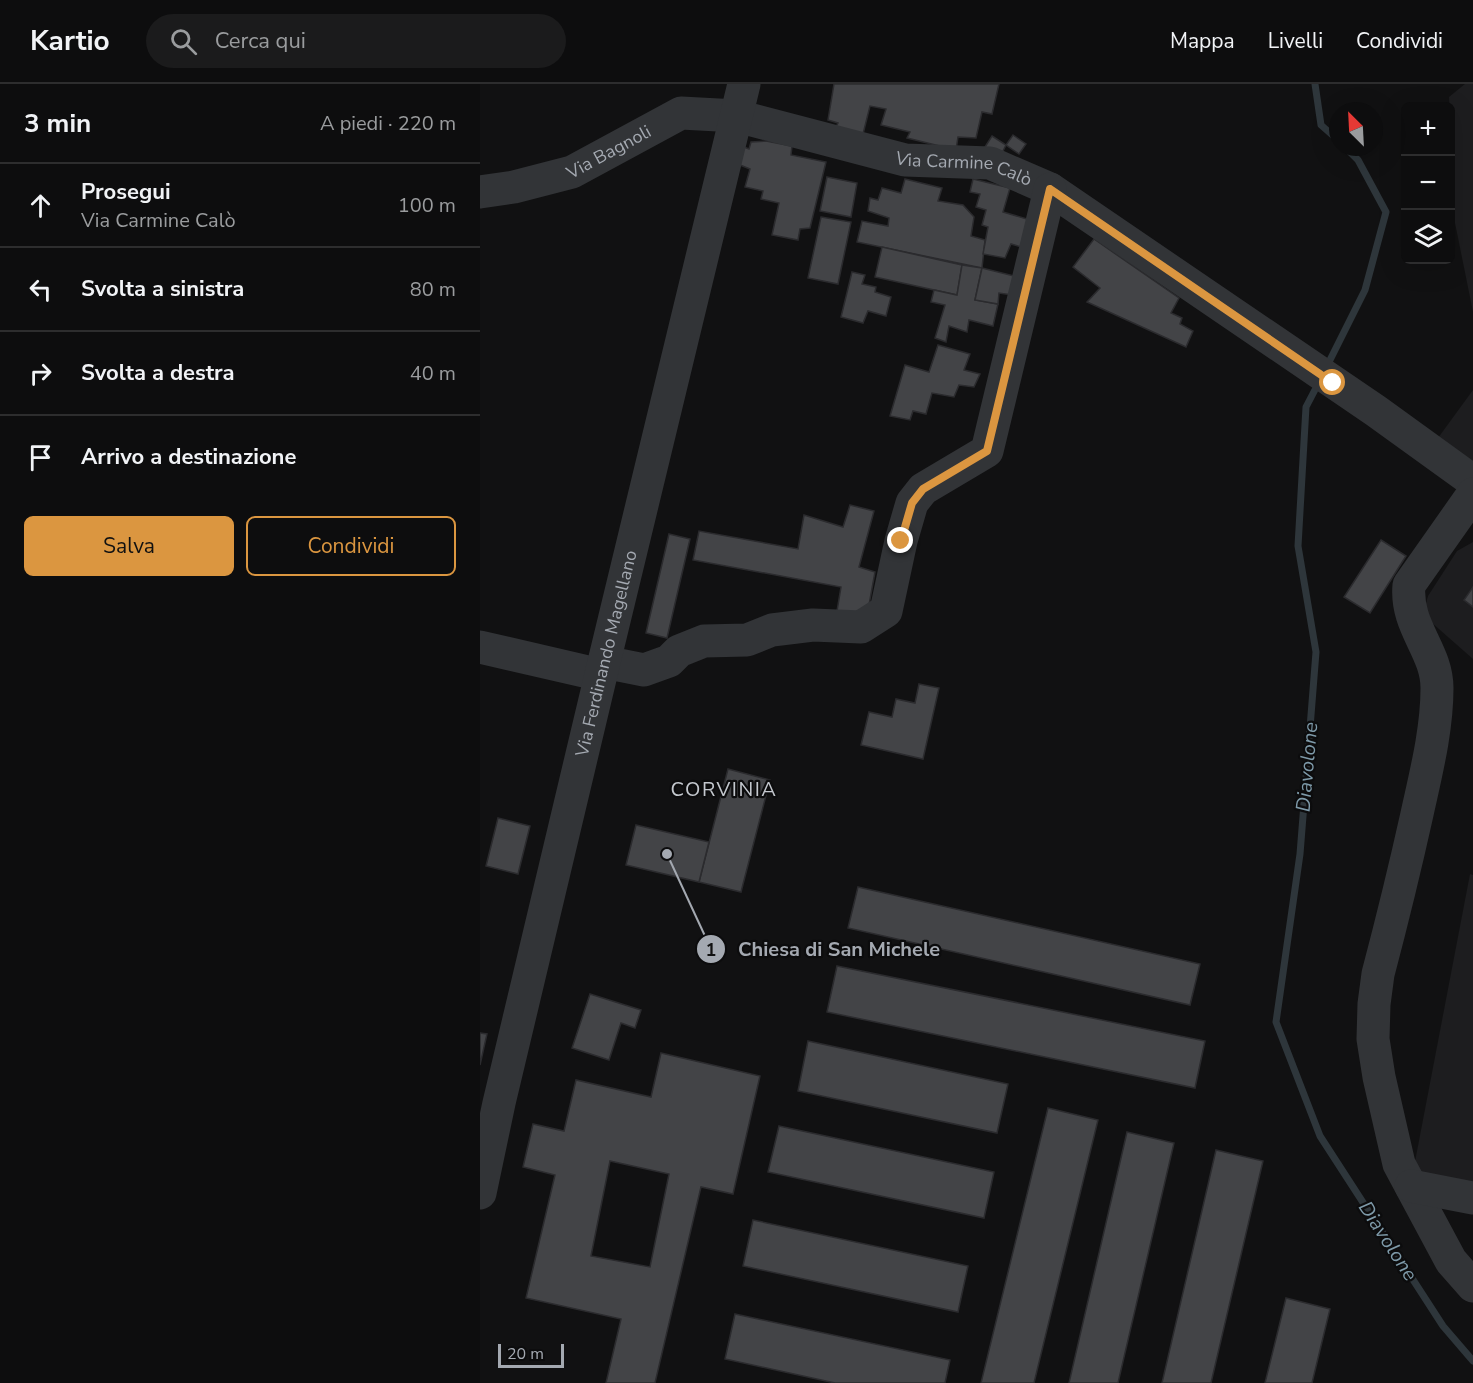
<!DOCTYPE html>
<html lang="it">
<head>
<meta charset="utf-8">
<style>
	:root { --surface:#0d0d0e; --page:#1b1b1c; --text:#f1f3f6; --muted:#9a9c9e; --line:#2d2d2e; --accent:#db9640 }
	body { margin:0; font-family:"Nunito Sans",sans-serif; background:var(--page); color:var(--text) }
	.controls { position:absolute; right:18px; top:18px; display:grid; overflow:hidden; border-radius:9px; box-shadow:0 6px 24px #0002 }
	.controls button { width:54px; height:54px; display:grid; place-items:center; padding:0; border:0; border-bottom:2px solid var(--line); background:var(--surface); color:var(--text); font:30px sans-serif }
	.compass { position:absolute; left:849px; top:18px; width:54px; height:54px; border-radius:50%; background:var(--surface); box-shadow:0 6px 24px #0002; rotate:336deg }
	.scale { position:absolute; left:18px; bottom:15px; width:66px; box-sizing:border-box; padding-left:6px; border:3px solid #a4a9b1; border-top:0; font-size:16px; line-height:21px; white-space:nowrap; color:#a4a9b1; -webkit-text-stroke:4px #0c0c0d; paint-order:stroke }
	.stop { position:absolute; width:18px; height:18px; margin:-14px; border:4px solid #db9640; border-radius:50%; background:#fff }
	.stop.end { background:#db9640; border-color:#fff; box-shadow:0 2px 6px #0008 }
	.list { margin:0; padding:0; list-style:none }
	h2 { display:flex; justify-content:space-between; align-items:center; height:78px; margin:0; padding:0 24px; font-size:26px }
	h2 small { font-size:20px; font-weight:400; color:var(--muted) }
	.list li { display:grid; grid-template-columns:39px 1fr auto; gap:18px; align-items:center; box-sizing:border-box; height:84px; padding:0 24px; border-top:2px solid var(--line) }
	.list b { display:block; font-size:22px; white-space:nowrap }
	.list p { margin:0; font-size:20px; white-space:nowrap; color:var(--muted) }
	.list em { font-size:20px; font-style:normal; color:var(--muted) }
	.actions { display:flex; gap:12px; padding:18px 24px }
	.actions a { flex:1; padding:14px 0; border:2px solid var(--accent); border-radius:9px; text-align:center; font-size:21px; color:var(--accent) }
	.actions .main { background:var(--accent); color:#111 }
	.icon { flex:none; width:33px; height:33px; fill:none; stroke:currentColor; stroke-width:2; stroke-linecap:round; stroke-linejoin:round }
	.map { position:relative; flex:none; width:993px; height:1299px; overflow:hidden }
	header { display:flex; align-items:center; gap:36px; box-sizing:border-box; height:84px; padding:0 30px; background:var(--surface); border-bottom:2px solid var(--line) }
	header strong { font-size:28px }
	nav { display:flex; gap:33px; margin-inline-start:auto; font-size:21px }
	.search { width:420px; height:54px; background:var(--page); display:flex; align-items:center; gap:15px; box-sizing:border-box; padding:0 21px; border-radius:33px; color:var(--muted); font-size:22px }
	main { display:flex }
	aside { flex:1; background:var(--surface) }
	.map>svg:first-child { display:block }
</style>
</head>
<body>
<header>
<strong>Kartio</strong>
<div class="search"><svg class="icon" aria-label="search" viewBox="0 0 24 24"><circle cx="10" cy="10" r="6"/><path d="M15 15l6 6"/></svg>Cerca qui</div>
<nav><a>Mappa</a><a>Livelli</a><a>Condividi</a></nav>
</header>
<main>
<aside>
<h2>3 min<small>A piedi · 220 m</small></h2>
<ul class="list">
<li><svg class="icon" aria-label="ahead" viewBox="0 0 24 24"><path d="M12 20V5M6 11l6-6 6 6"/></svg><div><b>Prosegui</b><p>Via Carmine Calò</p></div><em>100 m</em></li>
<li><svg class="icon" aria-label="left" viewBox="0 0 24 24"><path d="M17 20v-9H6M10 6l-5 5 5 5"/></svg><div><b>Svolta a sinistra</b></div><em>80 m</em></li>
<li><svg class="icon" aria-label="right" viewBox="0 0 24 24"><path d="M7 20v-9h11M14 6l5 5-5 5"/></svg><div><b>Svolta a destra</b></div><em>40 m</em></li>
<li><svg class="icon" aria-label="arrive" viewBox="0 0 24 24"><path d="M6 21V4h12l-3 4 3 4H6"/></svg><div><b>Arrivo a destinazione</b></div></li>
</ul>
<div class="actions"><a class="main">Salva</a><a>Condividi</a></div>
</aside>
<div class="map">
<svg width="993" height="1299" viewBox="0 0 993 1299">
	<rect width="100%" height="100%" fill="#111112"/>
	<!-- built -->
	<g fill="#1d1d1f">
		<path d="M985,0h8v228l-18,-89 -6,-126z"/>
		<path d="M993,306v72l-35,-24z"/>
		<path d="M993,458v117l-42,-37 -6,-15 3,-11 29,-45z"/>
		<path d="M990,790l3,1v311l-60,-14z"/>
	</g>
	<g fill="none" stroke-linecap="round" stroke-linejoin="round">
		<!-- stream -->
		<g stroke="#2e363b" stroke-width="7">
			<path d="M835,0l6,41 17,15"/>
			<path d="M847,282l38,-76 21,-78 -28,-52 -13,-13"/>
			<path d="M838,300l-12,23 -8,139 18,106 -16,202 -24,168 44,114 123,190 30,35"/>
		</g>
	</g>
	<!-- building -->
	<g fill="#434447" stroke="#2b2b2e" stroke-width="1.5" fill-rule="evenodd">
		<path d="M354,0h165l-7,30 -10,-2 -6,26 -18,-1 -2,13 -49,-12 3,-6 -29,-7 5,-16 -16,-3 -8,32 -28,-7 4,-8 -10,-3z"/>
		<path d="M533,51l13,9 -7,10 -13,-9z"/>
		<path d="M512,52l14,9 -5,10 -16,-8z"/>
		<path d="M286,57l26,5 -1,9 35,7 -16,66 -10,1 -2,11 -26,-5 7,-32 -18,-4 2,-8 -18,-4 5,-18 -10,-4 4,-18 5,2 2,-7z"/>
		<path d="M347,93l30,6 -6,34 -31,-6z"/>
		<path d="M425,95l37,9 -4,13 25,4 11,12 -3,19 14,4 -3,28 -125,-26 5,-21 26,5 1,-8 -21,-7 2,-13 8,2 4,-12 19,5z"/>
		<path d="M493,95l37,9 -7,24 24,7 1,30 -17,-5 -6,14 -22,-4 5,-27 -6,-2 4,-15 -10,-3 4,-13 -10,-2z"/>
		<path d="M341,133l30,5 -13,62 -30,-6z"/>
		<path d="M614,155l85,59 -8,15 11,5 -2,6 13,7 -7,16 -99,-45 13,-14 -27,-21z"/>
		<path d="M402,163l80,18 -5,30 -82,-18z"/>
		<path d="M482,181l20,3 -7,32 23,4 -5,22 -24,-6 -2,12 -18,-6 -3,16 -11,-4 10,-33 -14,-3 3,-12 23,5z"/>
		<path d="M502,184l40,10 -3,18 -20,-3 -1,11 -23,-4z"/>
		<path d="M372,188l13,3 -3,9 14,3 -1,5 16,5 -5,19 -18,-5 -5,12 -22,-6z"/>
		<path d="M458,261l32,9 -6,16 16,4 -6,13 -15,-2 -5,12 -22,-4 -6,21 -13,-3 -3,9 -20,-4 15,-51 24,7z"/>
		<path d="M370,421l24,6 -15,56 16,5 -8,44 -30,-5 4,-24 -148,-27 6,-29 99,18 6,-34 39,12z"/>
		<path d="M189,450l21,5 -23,99 -21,-5z"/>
		<path d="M901,456l25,16 -36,57 -26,-16z"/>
		<path d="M993,503v20l-9,-7z"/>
		<path d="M439,600l20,4 -16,71 -62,-14 8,-33 23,5 4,-18 19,4z"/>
		<path d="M248,685l42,11 -29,112 -42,-10z"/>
		<path d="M18,734l32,8 -12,48 -32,-8z"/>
		<path d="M156,741l73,17 -10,40 -73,-17z"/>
		<path d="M378,803l342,77 -10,41 -342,-77z"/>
		<path d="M357,882l368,75 -10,47 -368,-76z"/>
		<path d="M110,910l51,16 -6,18 -14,-5 -12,37 -37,-12z"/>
		<path d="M0,949l7,1 -7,31z"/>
		<path d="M328,957l200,43 -11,49 -199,-42z"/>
		<path d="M181,969l99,23 -27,118 -32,-7 -46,196h-49l15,-64 -95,-21 29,-123 -32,-8 10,-43 31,7 12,-51 75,17zM130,1077l59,13 -19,93 -59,-11z"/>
		<path d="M568,1024l50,12 -64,263h-53z"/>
		<path d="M299,1042l215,46 -10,46 -216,-46z"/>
		<path d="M647,1048l47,11 -56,240h-49z"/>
		<path d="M736,1066l47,11 -52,222h-49z"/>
		<path d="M273,1136l215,46 -10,46 -215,-46z"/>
		<path d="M806,1214l44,11 -18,74h-47z"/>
		<path d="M255,1230l215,46 -5,23h-110l-110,-24z"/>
	</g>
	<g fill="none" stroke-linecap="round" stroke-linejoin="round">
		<!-- minor -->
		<g stroke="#323437" stroke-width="33">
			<path id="s1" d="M0,108l34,-5 58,-15 109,-59 56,3 168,44 85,3 60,26 326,222 97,70"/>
			<path d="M993,410l-64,91c-4,42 28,65 28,103 0,42 -11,85 -20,126 -12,54 -25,107 -39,160l-4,30 -1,35 6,38 20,87 52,97 22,25"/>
			<path d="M0,563l121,28"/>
			<path d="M124,578l40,8 25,-9 10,-10 25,-10 43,-1 25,-10 41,-5 48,2 25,-16 15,-70 11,-38 11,-14 64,-38 63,-262"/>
			<path d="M931,1102l62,12"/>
			<path id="s2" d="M0,1109l19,-90 105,-441 140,-578"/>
		</g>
	</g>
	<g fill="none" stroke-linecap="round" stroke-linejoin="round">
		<!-- route -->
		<path stroke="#db9640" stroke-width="8" d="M421,457l11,-38 11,-14 64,-38 63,-262 283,194"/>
	</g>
	<g text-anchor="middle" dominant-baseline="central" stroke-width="4.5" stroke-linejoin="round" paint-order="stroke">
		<!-- street labels -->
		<g font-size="18" fill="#a4a9b1" stroke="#0c0c0d">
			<text stroke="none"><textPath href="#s1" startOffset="136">Via Bagnoli</textPath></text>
			<text stroke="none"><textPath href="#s1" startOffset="508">Via Carmine Calò</textPath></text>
			<text stroke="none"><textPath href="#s2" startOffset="554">Via Ferdinando Magellano</textPath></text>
		</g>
		<!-- water labels -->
		<g font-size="20" font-style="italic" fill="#7e9aa9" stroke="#0c0c0d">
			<text transform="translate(827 683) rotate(-85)">Diavolone</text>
			<text transform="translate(908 1157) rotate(57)">Diavolone</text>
		</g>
		<!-- neighbourhood labels -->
		<g font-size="20" letter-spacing="1.5" fill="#c4c8ce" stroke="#0c0c0d">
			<text x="244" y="705">CORVINIA</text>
		</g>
	</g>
	<!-- callouts -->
	<path fill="none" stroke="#a4a9b1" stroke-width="2" d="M187 770L231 865"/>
	<g fill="#a4a9b1" stroke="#0c0c0d" stroke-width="2">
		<circle cx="187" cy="770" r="6"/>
		<circle cx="231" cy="865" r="15"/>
	</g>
	<g font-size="18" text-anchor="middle" font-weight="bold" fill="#111">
		<text x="231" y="872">1</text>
	</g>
	<g font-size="20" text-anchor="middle" font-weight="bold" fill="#a4a9b1" stroke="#0c0c0d" stroke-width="4.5" stroke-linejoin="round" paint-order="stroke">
		<text x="359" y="872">Chiesa di San Michele</text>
	</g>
</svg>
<div class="controls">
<button>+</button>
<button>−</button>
<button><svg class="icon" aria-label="layers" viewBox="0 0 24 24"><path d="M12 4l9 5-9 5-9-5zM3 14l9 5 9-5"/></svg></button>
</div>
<svg class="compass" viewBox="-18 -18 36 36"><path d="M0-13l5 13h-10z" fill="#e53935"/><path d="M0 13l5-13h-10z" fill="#9a9c9e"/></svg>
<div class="scale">20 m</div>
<div class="stop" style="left:853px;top:299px"></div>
<div class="stop end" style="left:421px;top:457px"></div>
</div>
</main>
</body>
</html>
